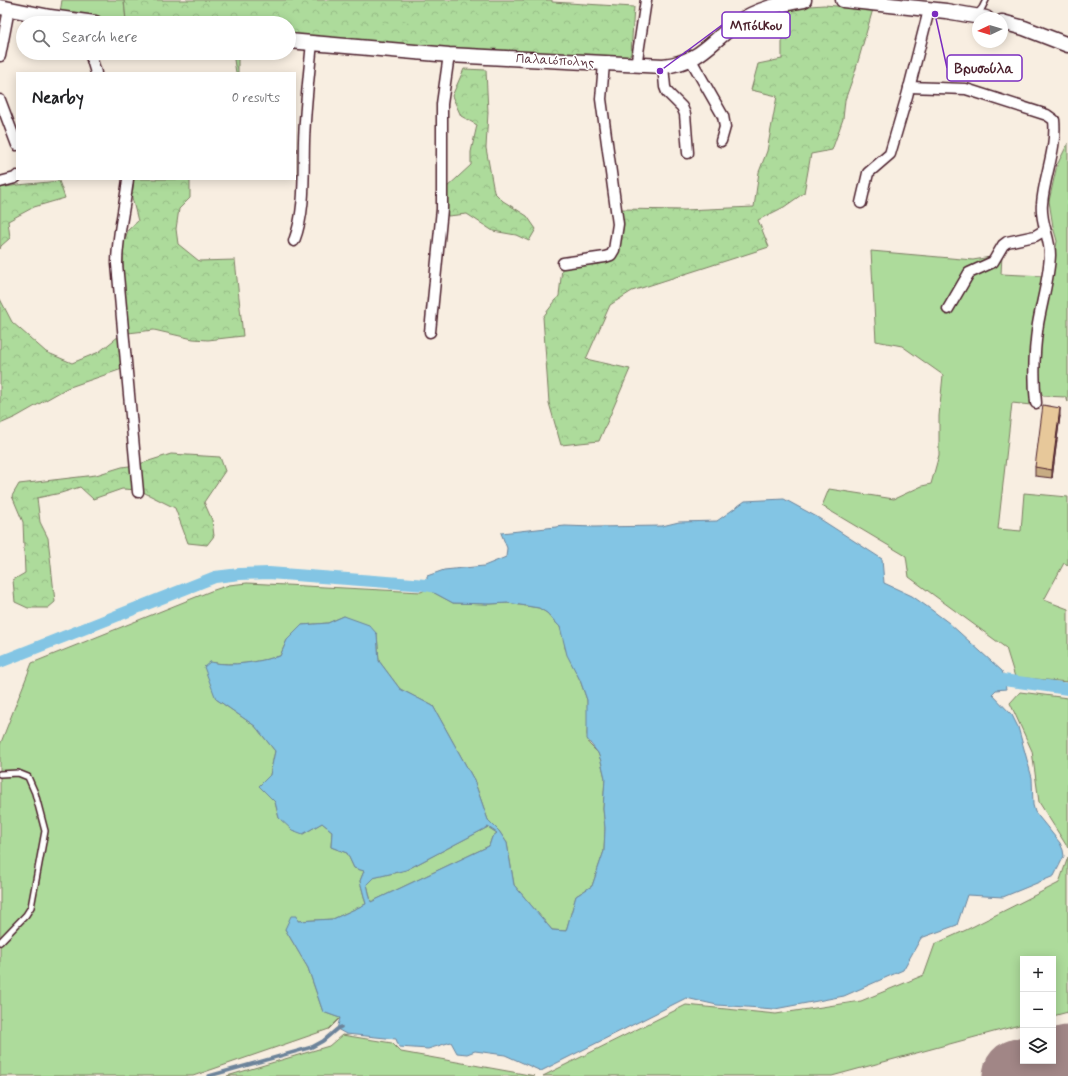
<!DOCTYPE html>
<html lang="en">
<head>
<meta charset="utf-8">
<style>
	:root { --surface:#fff; --page:#f6f6f6; --text:#202124; --muted:#757577; --line:#e0e0e0 }
	body { margin:0; font-family:Mynerve,sans-serif; background:var(--page); color:var(--text) }
	.controls { position:absolute; right:12px; bottom:12px; display:grid; overflow:hidden; border-radius:0px; box-shadow:0 2px 10px #0003 }
	.controls button { width:36px; height:36px; display:grid; place-items:center; padding:0; border:0; border-bottom:1px solid var(--line); background:var(--surface); color:var(--text); font:20px sans-serif }
	.compass { position:absolute; left:972px; top:12px; width:36px; height:36px; border-radius:50%; background:var(--surface); box-shadow:0 2px 10px #0003; rotate:266deg }
	.list { margin:0; padding:0; list-style:none }
	h2 { display:flex; justify-content:space-between; align-items:center; height:52px; margin:0; padding:0 16px; font-size:17px }
	h2 small { font-size:13px; font-weight:400; color:var(--muted) }
	.icon { flex:none; width:22px; height:22px; fill:none; stroke:currentColor; stroke-width:2; stroke-linecap:round; stroke-linejoin:round }
	.map { position:relative; flex:none; width:1068px; height:1076px; overflow:hidden }
	.search { position:absolute; background:var(--surface); box-shadow:0 2px 10px #0003; left:16px; top:16px; width:280px; height:44px; display:flex; align-items:center; gap:10px; box-sizing:border-box; padding:0 14px; border-radius:22px; color:var(--muted); font-size:15px }
	.panel { position:absolute; background:var(--surface); box-shadow:0 2px 10px #0003; left:16px; top:72px; width:280px; height:108px; border-radius:0px }
	.map>svg:first-child { display:block }
</style>
</head>
<body>
<div class="map">
<svg width="1068" height="1076" viewBox="0 0 1068 1076">
	<defs>
		<pattern id="forest-crowns" width="20" height="18" patternUnits="userSpaceOnUse"><rect width="20" height="18" fill="#addb9b"/><path d="M2 6a3 3 0 1 1 6 0M12 15a3 3 0 1 1 6 0" fill="none" stroke="#96bc86"/></pattern>
	</defs>
	<rect width="100%" height="100%" fill="#f8eee1"/>
	<filter id="ink" filterUnits="userSpaceOnUse"><feTurbulence type="fractalNoise" baseFrequency=".025" numOctaves="2"/><feDisplacementMap in="SourceGraphic" scale="8" xChannelSelector="R" yChannelSelector="G"/><feConvolveMatrix kernelMatrix="1 2 1 2 8 2 1 2 1" color-interpolation-filters="sRGB"/></filter>
	<g filter="url(#ink)">
		<!-- grass -->
		<g fill="#addb9b" stroke="#7c7d63">
			<path d="M62,0h62l2,21 -66,-8z"/>
			<path d="M1068,143v259l-2,-5 -23,-1 -5,-10 3,-55 11,-58 5,-32 -4,-14 -4,-26 8,-36z"/>
			<path d="M871,251l102,9 29,-5 -1,19 43,2 -13,77v52l-19,-2 -14,126 23,2 3,-38 44,4v68l-4,-2 -20,37 24,9v73l-53,-5 -9,-29 -97,-71 -3,-21 -84,-50 7,-17 65,10 28,-13 9,-2 8,-29v-39l4,-41 -41,-29 -26,-5z"/>
			<path d="M247,583l174,9 6,-3 26,14 37,1 18,-1 31,5 8,5 13,14 5,14v7l15,32 7,20 1,17 -1,17 2,10 9,9 3,8 4,17 -2,31 2,19 -1,23 -12,35 -16,10 -10,35 -14,-1 -38,-45 -7,-42 -8,-12 -11,-11 -14,-40 -41,-74 -33,-17 -21,-28 -2,-27 -33,-18 -16,7 -26,2 -15,15 -7,16c-23,6 -46,11 -70,6l6,37 39,27 20,25 -5,24 -10,11 15,16 4,16 24,16 19,-11 10,8 -1,16 16,6 7,15 10,3 -4,10 6,23 -33,15 -35,2 -13,8 23,39 15,44 17,6 -11,11 -136,47h-193v-331l32,-82 179,-72 18,-6z"/>
			<path d="M1020,692l48,6v150l-29,-46 -7,-51 -22,-48z"/>
			<path d="M488,827l9,6 -5,4 -3,9 -118,56 -4,-18 5,-6 34,-8z"/>
			<path d="M1068,857v155l-15,4v-57h-30v65l-191,52h-289l143,-71 90,9 85,-13 63,-26 11,-31 31,-14 93,-47z"/>
			<path d="M342,1035l50,8 9,9 134,24h-308l102,-30z"/>
		</g>
		<!-- forest -->
		<g fill="url(#forest-crowns)" stroke="#7c7d63">
			<path d="M124,0h428v2l82,5 -3,47 -4,3 -7,1 -142,-7 -189,-16v-12h-137l-26,-2z"/>
			<path d="M824,5l49,4 -18,63 -10,28 -2,19 -11,31 -21,4 -7,39 -20,14 -26,13 11,27 -137,44 -22,14 -24,54 44,10 -31,72 -38,4 -12,-42 -6,-86 16,-21 3,-28 49,-9 7,-5 5,-25 -2,-20 63,1 70,-3 5,-35 8,-21 10,-55 -26,-6 7,-26 24,-5v-51z"/>
			<path d="M233,53h5v20h-2z"/>
			<path d="M464,69l22,1 2,42 -2,36 8,44 9,9 24,15 9,13 -7,12 -13,-6 -23,-4 -26,-17 -19,2 -2,-14v-14l25,-23v-13l6,-27 -16,-9 -9,-20z"/>
			<path d="M132,179h58v19l-11,11 -3,20 2,15 21,17 36,-1 8,76 -35,4 -15,-1 -39,-9 -26,3 -3,35 -58,20 -51,29 -16,7v-125l12,23 34,30 26,11 27,-11 20,-16 4,-47v-43l5,-16 10,-9 -7,-27z"/>
			<path d="M59,181l6,17 -31,9 -26,14 2,17 -9,8 -1,3v-61l18,-3z"/>
			<path d="M171,454l49,3 5,14 -21,31 8,18 2,16 -7,9 -19,-2 -13,-35 -36,-18 -17,-1 -29,10 -13,-12 -19,6 -24,5 3,24 8,16 7,64 -7,6h-20l-13,-6 -2,-22 12,-7 -2,-51 -11,-26 7,-12 77,-9 26,-8 14,-2z"/>
		</g>
		<!-- water -->
		<path fill="#83c5e4" stroke="#6c839a" fill-rule="evenodd" d="M784,499l33,18 65,42 2,24 28,13 17,12 20,15 53,48 1,3 3,15 -10,1 -4,4 20,21 6,12 14,51 1,27 2,7 25,31 3,7 1,6 -10,20 -51,21 -36,-2 -10,30 -36,13 -18,32 -59,26 -69,13 -58,-4 -31,-7 -145,73 -36,-16 -30,-4 -8,3 -10,-1 -6,-11 -23,7 -29,-2 -3,-8 -50,-5 -9,-5 3,-11 -17,-6 -15,-44 -23,-39 6,-13h6l1,5 35,-2 33,-15 -6,-23 4,-10 -10,-3 -7,-15 -16,-6 1,-16 -10,-8 -19,11 -11,-4 -13,-12 -4,-16 -16,-16 11,-11 5,-24 -20,-25 -39,-27 -12,-32 6,-5c24,5 46,0 70,-6l7,-16 15,-15 26,-2 16,-7 25,9 8,9 2,27 21,28 33,17 41,74 14,40 11,11 8,12 7,42 38,45 14,1 10,-35 16,-10 12,-35 1,-23 -2,-19 2,-31 -4,-17 -3,-8 -11,-14v-39l-7,-20 -13,-25 -7,-28 -13,-14 -8,-5 -31,-5 -18,1 -37,-1 -26,-14v-13l17,-6 40,-4 22,-9 1,-9 -6,-15 64,-7 29,1 68,-1 17,-4 38,-1 28,-20zM488,827l9,6 -5,4 -3,9 -118,56 -4,-18 6,-6 33,-8z"/>
		<g fill="none" stroke-linecap="round" stroke-linejoin="round">
			<!-- stream -->
			<path stroke="#6c839a" stroke-width="3.5" d="M209,1076l103,-29 11,-6 14,-12 4,-2"/>
			<!-- canal -->
			<g stroke="#83c5e4" stroke-width="12">
				<path d="M0,662l215,-85 25,-3 29,-1 157,12 16,3"/>
				<path d="M989,678l79,11"/>
			</g>
			<!-- runway -->
			<path stroke="#a18686" stroke-width="75" d="M1020,1076l48,-13"/>
			<!-- service casing -->
			<g stroke="#4a1f2b" stroke-width="8">
				<g id="service">
					<path d="M976,15l6,-7 4,-8"/>
					<path d="M0,774l18,-1 10,4 7,16 10,38 -14,76 -5,8 -26,27"/>
				</g>
			</g>
			<!-- minor casing -->
			<g stroke="#4a1f2b" stroke-width="13">
				<g id="minor">
					<path d="M90,53l6,20"/>
					<path d="M0,56l9,-47"/>
					<path d="M691,60l32,56 2,11 -4,14"/>
					<path d="M636,66l10,-66"/>
					<path d="M663,66l2,21 2,5 15,15 3,7 3,39"/>
					<path d="M909,87l57,2 81,26 7,5c3,29 -10,56 -12,84 -2,18 8,33 8,51 -1,23 -8,46 -12,69 -4,27 -5,52 -2,79"/>
					<path d="M0,100l17,45"/>
					<path d="M128,179c-3,28 -11,57 -11,85l21,228"/>
					<path d="M0,182l15,-4 2,-2"/>
					<path d="M861,203l7,-30 22,-19 17,-58 22,-86"/>
					<path d="M294,241c12,-31 9,-67 10,-100 1,-33 5,-66 8,-99"/>
					<path d="M563,263l42,-6 6,-2 3,-5 4,-26 -17,-125 3,-35"/>
					<path d="M948,309l21,-36 24,-11 10,-17 4,-3 28,-6 10,-6"/>
					<path d="M430,332l12,-123v-105l7,-49"/>
				</g>
			</g>
			<!-- secondary casing -->
			<g stroke="#4a1f2b" stroke-width="17">
				<g id="secondary">
					<path d="M843,0l103,11 40,7"/>
					<path d="M0,7l50,10 45,6"/>
					<path d="M1002,22l22,6 44,17"/>
					<path d="M289,41l160,14 214,11c38,-4 46,-23 74,-43 20,-14 43,-19 67,-23"/>
				</g>
			</g>
			<!-- service -->
			<use href="#service" stroke="#fff" stroke-width="5"/>
			<!-- minor -->
			<use href="#minor" stroke="#fff" stroke-width="10"/>
			<!-- secondary -->
			<use href="#secondary" stroke="#fff" stroke-width="14"/>
		</g>
		<!-- wall -->
		<path fill="#c7ac84" stroke="#4a1f2b" d="M1060,416l-8,62 -17,-2v-9z"/>
		<!-- shaded-wall -->
		<path fill="#a28c6c" stroke="#4a1f2b" d="M1060,408v8l-8,62v-8z"/>
		<!-- building -->
		<path fill="#e7c89a" stroke="#4a1f2b" d="M1043,405l17,3 -8,62 -17,-3z"/>
	</g>
	<g text-anchor="middle" dominant-baseline="central" stroke-width="3" stroke-linejoin="round" paint-order="stroke">
		<!-- street labels -->
		<g font-size="13" fill="#4a1f2b" stroke="#fff">
			<text transform="translate(555 61) rotate(3)">Παλαιόπολης</text>
		</g>
	</g>
	<!-- callouts -->
	<path fill="none" stroke="#7b2cbf" stroke-width="1.5" d="M660 71L722 25M935 14L947 68"/>
	<g fill="#7b2cbf" stroke="#fff" stroke-width="1.5">
		<circle cx="660" cy="71" r="4"/>
		<circle cx="935" cy="14" r="4"/>
	</g>
	<g fill="#fff" stroke="#7b2cbf" stroke-width="1.5">
		<rect x="722" y="12" width="68" height="26" rx="4"/>
		<rect x="947" y="55" width="75" height="26" rx="4"/>
	</g>
	<g font-size="14" text-anchor="middle" font-weight="bold" fill="#4a1f2b">
		<text x="756" y="30">Μπόικου</text>
		<text x="984" y="73">Βρυσούλα</text>
	</g>
</svg>
<div class="controls">
<button>+</button>
<button>−</button>
<button><svg class="icon" aria-label="layers" viewBox="0 0 24 24"><path d="M12 4l9 5-9 5-9-5zM3 14l9 5 9-5"/></svg></button>
</div>
<svg class="compass" viewBox="-18 -18 36 36"><path d="M0-13l5 13h-10z" fill="#e53935"/><path d="M0 13l5-13h-10z" fill="#757577"/></svg>
<div class="search"><svg class="icon" aria-label="search" viewBox="0 0 24 24"><circle cx="10" cy="10" r="6"/><path d="M15 15l6 6"/></svg>Search here</div>
<section class="panel">
<h2>Nearby<small>0 results</small></h2>
<ul class="list">
</ul>
</section>
</div>
</body>
</html>
